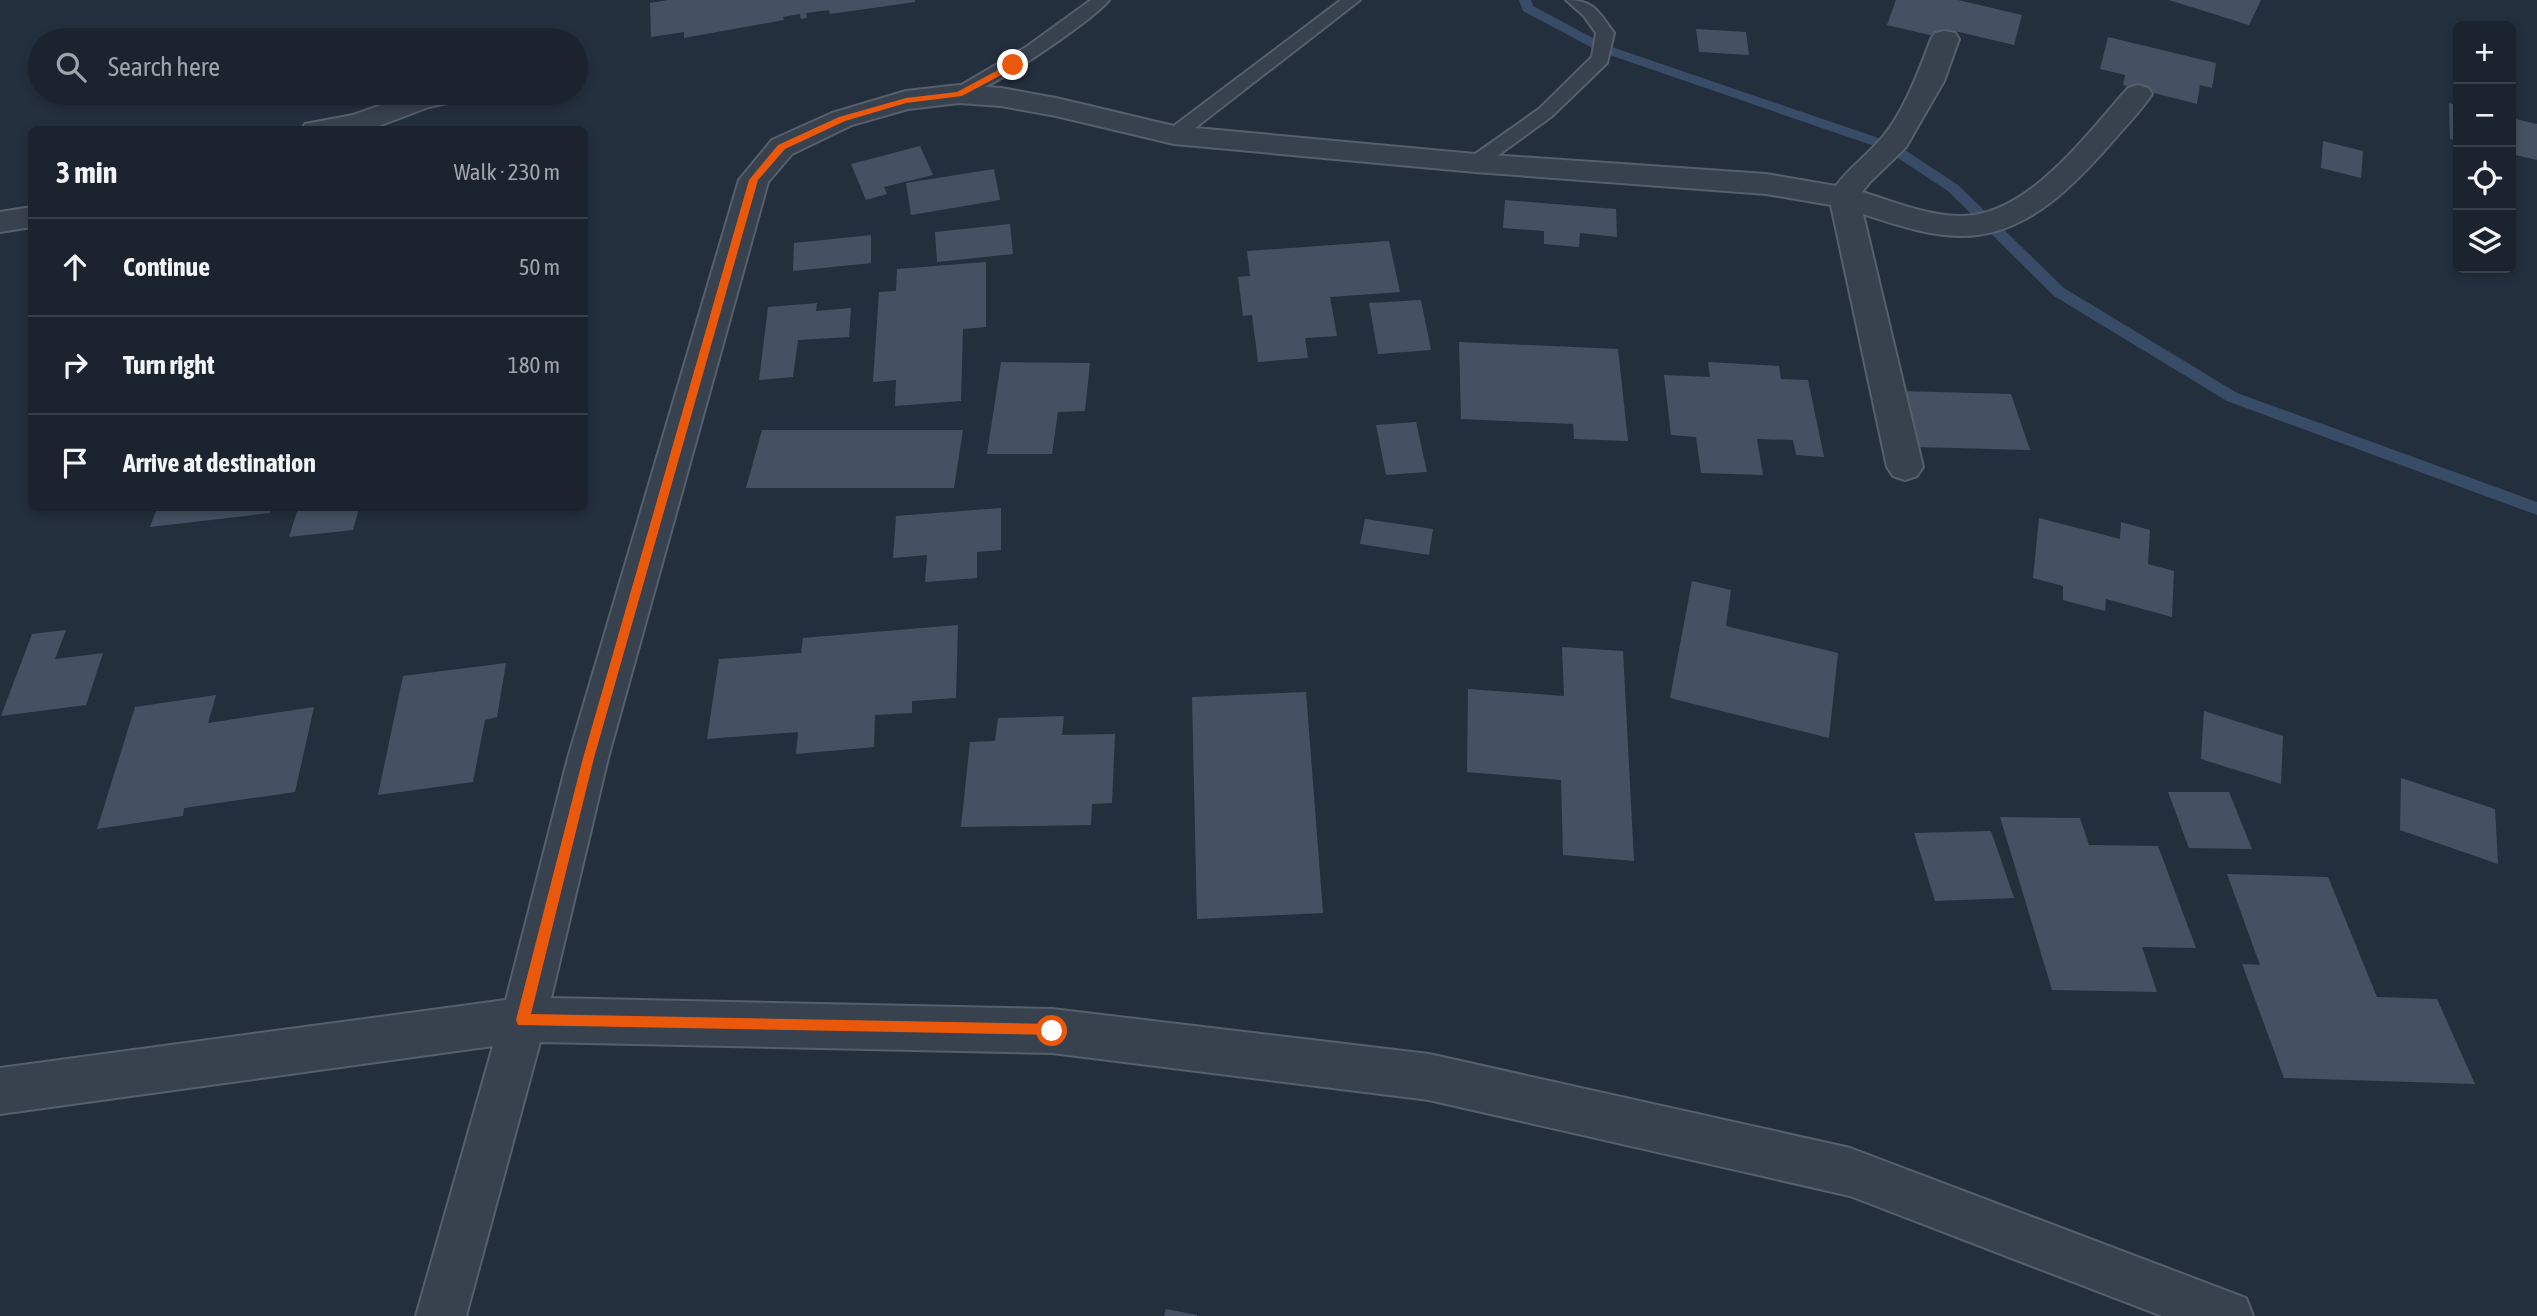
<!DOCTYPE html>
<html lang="en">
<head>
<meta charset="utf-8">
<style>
	:root { --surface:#1b232e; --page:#282f3a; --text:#f1f3f6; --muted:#a0a4aa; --line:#39404a }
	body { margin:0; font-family:"Asap Condensed",sans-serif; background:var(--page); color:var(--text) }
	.controls { position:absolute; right:21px; top:21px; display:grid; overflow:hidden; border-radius:10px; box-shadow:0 4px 10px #0003 }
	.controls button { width:63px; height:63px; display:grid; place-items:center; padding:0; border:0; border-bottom:2px solid var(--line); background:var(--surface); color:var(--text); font:35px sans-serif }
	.stop { position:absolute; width:21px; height:21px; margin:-16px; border:5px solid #ea580c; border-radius:50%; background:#fff }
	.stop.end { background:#ea580c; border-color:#fff; box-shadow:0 2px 7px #0008 }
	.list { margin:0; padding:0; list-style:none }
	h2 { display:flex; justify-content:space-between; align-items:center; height:91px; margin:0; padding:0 28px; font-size:30px }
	h2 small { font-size:23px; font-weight:400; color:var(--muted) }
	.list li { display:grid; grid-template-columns:46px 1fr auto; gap:21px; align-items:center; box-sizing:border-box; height:98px; padding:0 28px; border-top:2px solid var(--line) }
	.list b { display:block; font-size:26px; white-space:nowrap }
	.list em { font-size:23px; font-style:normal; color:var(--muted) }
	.icon { flex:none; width:38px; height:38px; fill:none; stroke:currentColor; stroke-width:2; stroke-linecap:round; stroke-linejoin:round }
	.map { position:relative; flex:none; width:2537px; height:1316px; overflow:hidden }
	.search { position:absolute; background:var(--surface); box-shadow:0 4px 10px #0003; left:28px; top:28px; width:560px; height:77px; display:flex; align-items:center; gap:18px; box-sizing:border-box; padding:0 24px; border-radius:38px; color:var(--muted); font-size:26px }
	.panel { position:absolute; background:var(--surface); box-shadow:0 4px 10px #0003; left:28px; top:126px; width:560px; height:385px; border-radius:10px }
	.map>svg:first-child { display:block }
</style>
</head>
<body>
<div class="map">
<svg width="2537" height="1316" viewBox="0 0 2537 1316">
	<rect width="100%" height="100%" fill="#242f3e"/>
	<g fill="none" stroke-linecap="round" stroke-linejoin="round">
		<!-- stream -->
		<path fill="#394c67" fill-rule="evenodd" d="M1519,0h12l2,6 73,39 290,99 62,41 106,103 173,105 300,109v13l-310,-114 -173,-105 -106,-105 -62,-41 -288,-99 -75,-40z"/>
	</g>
	<!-- building -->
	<g fill="#455162">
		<path d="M668,0h247v2l-85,12 -1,-4 -23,3 1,5 -6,1 -1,-5 -17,3 1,3 -100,18v-6l-33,5 -1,-34z"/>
		<path d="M1896,0h62l64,15 -8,30 -64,-15 -3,9 -60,-14z"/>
		<path d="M2169,0h92l-12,25z"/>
		<path d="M1696,29l50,3 3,23 -50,-3z"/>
		<path d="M2108,37l108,26 -4,25 -12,-3 -3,19 -74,-19 2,-10 -25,-6z"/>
		<path d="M2449,103l9,3v35l-8,-2z"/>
		<path d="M2511,118l26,6v36l-26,-6z"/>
		<path d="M2323,141l40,10 -2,27 -40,-10z"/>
		<path d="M920,146l13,29 -49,12 3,7 -21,6 -15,-36z"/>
		<path d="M994,169l6,31 -89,15 -5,-32z"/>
		<path d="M1505,200l111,9 1,28 -37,-4 -1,14 -35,-3v-13l-41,-3z"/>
		<path d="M1010,224l3,30 -76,8 -2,-30z"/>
		<path d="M871,235v28l-78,8 1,-28z"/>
		<path d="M1389,241l11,51 -70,5 7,39 -32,2 3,20 -50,4 -6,-47 -9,1 -5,-39 12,-1 -3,-25z"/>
		<path d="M986,262v65l-23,2 -2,72 -66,5 1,-26 -23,2 6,-90 17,-1 1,-22z"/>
		<path d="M1421,300l10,50 -53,4 -9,-51z"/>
		<path d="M817,303l-1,8 35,-3 -2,29 -51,3 -5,37 -34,3 9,-73z"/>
		<path d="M1459,342l159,7 10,92 -54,-2 -1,-15 -112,-5z"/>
		<path d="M1001,362l89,1 -5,48 -27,1 -6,42h-65z"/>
		<path d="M1708,362l71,4 2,13 27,1 16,77 -28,-2 -3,-15 -36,-1 6,36 -62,-2 -5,-36 -25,-2 -7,-60 46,2z"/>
		<path d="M1900,391l111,3 19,56 -114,-3z"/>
		<path d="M1416,422l11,50 -41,3 -10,-50z"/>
		<path d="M762,430h201l-9,58h-208z"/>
		<path d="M157,508h114l-1,5 -120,14z"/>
		<path d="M298,508h61l-6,22 -64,7z"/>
		<path d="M1001,508v42l-24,2v26l-52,4 2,-27 -34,3 3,-42z"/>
		<path d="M2039,518l81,21 1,-17 29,8 -2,34 26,7 -2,46 -66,-18 -1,12 -42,-11v-14l-30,-8z"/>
		<path d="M1365,519l68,10 -4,26 -69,-11z"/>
		<path d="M1692,581l39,9 -5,36 112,27 -9,85 -159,-40z"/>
		<path d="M958,625l-2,73 -44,3v12l-37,2 -1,32 -78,7 2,-22 -91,7 12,-80 82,-6 2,-15z"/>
		<path d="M66,630l-11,29 48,-6 -17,52 -85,11 31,-82z"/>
		<path d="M1562,647l61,4 11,210 -71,-6 -2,-75 -94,-8 1,-83 96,7z"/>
		<path d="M506,663l-9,54 -12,3 -12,62 -95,13 25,-119z"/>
		<path d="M1306,692l17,221 -126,6 -5,-222z"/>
		<path d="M216,695l-8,28 106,-16 -19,85 -111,16 -1,8 -86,13 38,-122z"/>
		<path d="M2204,711l79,25 -2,48 -80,-25z"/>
		<path d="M1064,716l-2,19 53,-1 -3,69 -20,1 -1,21 -130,2 9,-85 25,-1 3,-23z"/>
		<path d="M2401,778l94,31 3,55 -98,-34z"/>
		<path d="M2168,792h61l23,57 -63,-1z"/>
		<path d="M2000,817l80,1 9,27 69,1 38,102 -54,-1 15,45 -105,-2z"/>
		<path d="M1991,831l23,67 -79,3 -21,-68z"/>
		<path d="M2227,874l101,3 49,120 60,2 38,85 -191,-6 -42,-114 18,1z"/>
		<path d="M1166,1309l31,6v1h-33z"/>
	</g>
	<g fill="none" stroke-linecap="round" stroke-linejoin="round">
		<!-- lane casing -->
		<g stroke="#565f6c" stroke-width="4">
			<g id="lane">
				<path d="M1091,0h18c-15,20 -136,103 -156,98l-3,-4 3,-4 73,-43z"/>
				<path d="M1341,0h19l-179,139h-14l-2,-4 2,-4z"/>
				<path d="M1566,0c28,0 32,11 48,33l-7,30 -56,54 -69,50h-14l-2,-4 2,-4 71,-50 53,-52 4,-24 -12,-17z"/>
			</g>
		</g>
		<!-- street casing -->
		<g stroke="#565f6c" stroke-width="4">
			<g id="street">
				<path d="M1945,31l10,2 4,6 -15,42 -38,66 -36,35 -8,10c33,10 65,24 100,24 66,0 126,-83 166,-128l10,-3 10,3 4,6c-10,15 -22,28 -34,41 -40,47 -90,101 -156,101 -34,0 -68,-12 -99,-22l60,253 -6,9 -12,4 -12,-4 -6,-9 -56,-262 -65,-11 -291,-22 -301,-28 -118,-28 -55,-10 -42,-3 -51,6 -56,16 -60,29 -24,28 -160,576 -57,240 501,11 377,45 421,94 396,150 7,18h-91l-312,-120 -421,-96 -377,-47 -512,-11 -74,274h-50l77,-270 -493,68v-46l506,-68 62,-242 171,-578 33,-40 60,-27 74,-22 53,-6 42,3 55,10 118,28 301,28 291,20 70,12c13,-18 28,-28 42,-44 23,-23 42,-73 53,-103l4,-6z"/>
				<path d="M416,93h54l-4,6 -37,8 -61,23h-67l4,-6 48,-9z"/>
				<path d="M32,207v20l-32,5v-20z"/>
			</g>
		</g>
		<!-- lane -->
		<use href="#lane" fill="#38414e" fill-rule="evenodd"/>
		<!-- street -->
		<use href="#street" fill="#38414e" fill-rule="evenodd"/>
	</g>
	<!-- route -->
	<path fill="#ea580c" d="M1013,62l3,5 -54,29 -56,7 -61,18 -60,28 -27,31 -164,578 -63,256 521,10 6,7 -2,4 -538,-10 -2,-5 67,-262 166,-578 29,-35 61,-28 67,-19 51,-6z"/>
</svg>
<div class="controls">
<button>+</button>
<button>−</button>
<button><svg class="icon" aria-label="locate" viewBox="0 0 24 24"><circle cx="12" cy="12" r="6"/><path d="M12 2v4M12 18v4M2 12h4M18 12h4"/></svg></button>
<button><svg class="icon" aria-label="layers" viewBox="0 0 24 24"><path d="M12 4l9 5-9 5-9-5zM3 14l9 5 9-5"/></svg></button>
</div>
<div class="stop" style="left:1052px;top:1031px"></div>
<div class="stop end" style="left:1013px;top:65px"></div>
<div class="search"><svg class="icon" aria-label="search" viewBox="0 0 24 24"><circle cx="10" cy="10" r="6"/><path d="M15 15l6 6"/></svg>Search here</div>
<section class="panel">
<h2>3 min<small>Walk · 230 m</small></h2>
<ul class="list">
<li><svg class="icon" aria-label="ahead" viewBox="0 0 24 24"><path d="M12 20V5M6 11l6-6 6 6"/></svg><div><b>Continue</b></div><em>50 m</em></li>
<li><svg class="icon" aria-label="right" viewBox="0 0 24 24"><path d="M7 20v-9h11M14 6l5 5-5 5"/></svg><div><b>Turn right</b></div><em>180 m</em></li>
<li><svg class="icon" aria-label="arrive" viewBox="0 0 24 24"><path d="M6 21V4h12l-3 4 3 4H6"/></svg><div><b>Arrive at destination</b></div></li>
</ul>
</section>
</div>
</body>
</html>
